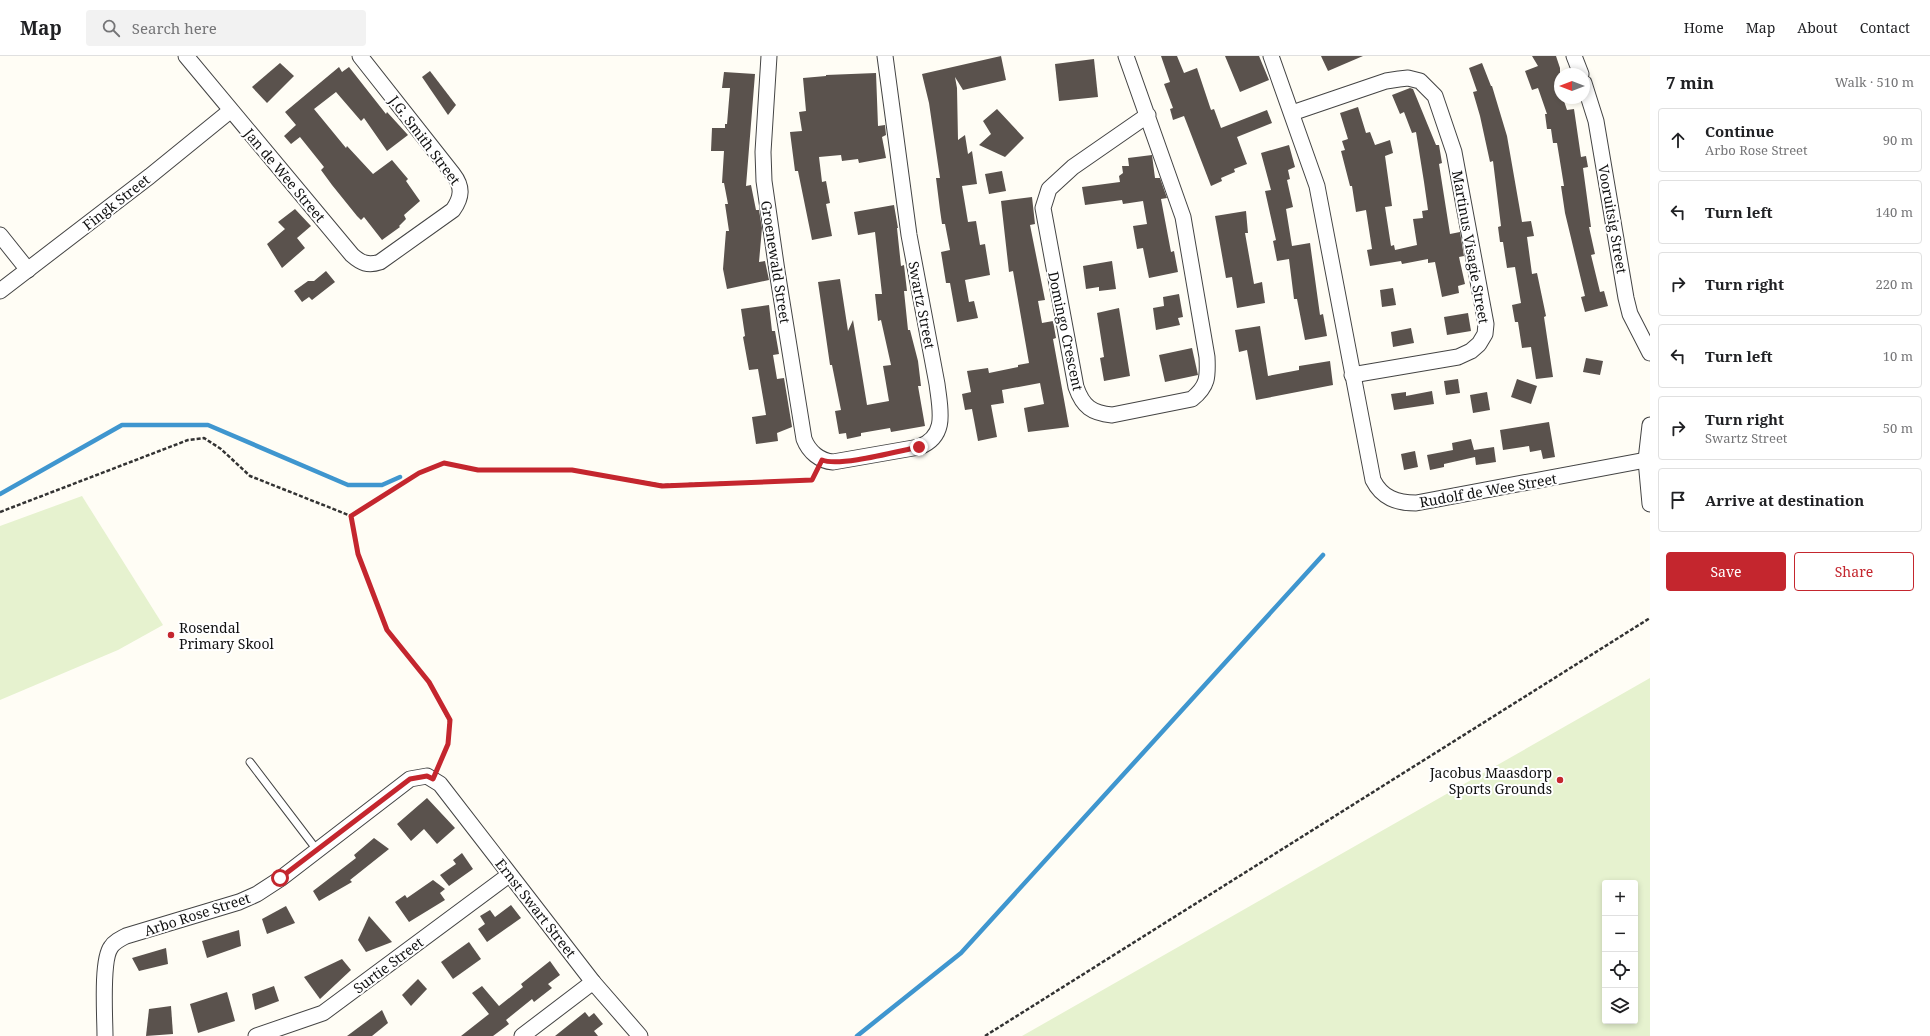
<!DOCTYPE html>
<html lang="en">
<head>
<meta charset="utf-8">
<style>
	:root { --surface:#fff; --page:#f2f2f2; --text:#202124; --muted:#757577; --line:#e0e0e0; --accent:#c4262e }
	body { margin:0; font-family:"Noto Serif",serif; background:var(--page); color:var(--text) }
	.controls { position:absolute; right:12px; bottom:12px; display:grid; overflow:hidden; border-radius:4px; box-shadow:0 2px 6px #0003 }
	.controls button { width:36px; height:36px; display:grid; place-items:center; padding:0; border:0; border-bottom:1px solid var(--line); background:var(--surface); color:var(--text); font:20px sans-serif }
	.compass { position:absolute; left:1554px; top:12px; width:36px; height:36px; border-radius:50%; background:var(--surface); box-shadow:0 2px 6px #0003; rotate:270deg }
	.stop { position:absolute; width:12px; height:12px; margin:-9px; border:3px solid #c4262e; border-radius:50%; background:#fff }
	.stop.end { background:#c4262e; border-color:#fff; box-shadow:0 1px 4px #0008 }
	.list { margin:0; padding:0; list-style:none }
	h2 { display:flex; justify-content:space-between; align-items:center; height:52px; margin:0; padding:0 16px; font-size:17px }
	h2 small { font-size:13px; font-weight:400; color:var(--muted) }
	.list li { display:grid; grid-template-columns:26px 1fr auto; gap:12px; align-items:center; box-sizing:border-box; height:64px; margin:0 8px 8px; padding:0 8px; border:1px solid var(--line); border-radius:4px }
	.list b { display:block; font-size:15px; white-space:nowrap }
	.list p { margin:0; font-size:13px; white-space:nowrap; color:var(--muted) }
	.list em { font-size:13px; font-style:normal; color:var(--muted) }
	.actions { display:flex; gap:8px; padding:12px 16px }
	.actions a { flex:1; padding:9px 0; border:1px solid var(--accent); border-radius:4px; text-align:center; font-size:14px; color:var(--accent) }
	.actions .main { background:var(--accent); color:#fff }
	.icon { flex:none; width:22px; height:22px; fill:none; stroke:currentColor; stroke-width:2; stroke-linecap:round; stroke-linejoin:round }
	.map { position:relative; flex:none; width:1650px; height:980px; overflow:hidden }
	header { display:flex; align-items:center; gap:24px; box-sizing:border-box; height:56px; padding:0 20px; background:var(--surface); border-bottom:1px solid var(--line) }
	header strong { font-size:19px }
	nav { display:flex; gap:22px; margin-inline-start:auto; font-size:14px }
	.search { width:280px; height:36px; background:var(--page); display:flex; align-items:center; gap:10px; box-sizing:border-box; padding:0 14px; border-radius:4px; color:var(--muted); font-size:15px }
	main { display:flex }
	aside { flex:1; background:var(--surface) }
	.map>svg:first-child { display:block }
</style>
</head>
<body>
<header>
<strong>Map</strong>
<div class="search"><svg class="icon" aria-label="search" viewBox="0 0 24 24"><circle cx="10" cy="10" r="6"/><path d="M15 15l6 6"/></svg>Search here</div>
<nav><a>Home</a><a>Map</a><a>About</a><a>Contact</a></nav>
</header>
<main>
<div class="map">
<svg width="1650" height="980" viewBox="0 0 1650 980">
	<rect width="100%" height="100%" fill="#fffdf5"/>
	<!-- pitch -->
	<g fill="#e6f2cf" fill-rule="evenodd">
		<path d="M82,440l81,129 -45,25 -118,50v-174z"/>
		<path d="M1650,622v358h-628zM1605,827h30v138h-30z"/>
	</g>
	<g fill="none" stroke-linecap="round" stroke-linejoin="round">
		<!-- stream -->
		<g stroke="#3f96cf" stroke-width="4.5">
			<path d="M0,438l122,-69h86l140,60h34l18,-8"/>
			<path d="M857,980l104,-83 362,-398"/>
		</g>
	</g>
	<!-- building -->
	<g fill="#5a524d">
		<path d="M1001,0l5,24 -43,10 -8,-13 2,11 1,52 7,-5 3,19 4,-3 5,33 -15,2 6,36 8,-1 4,24 5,-1 5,31 -25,5 4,22 5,-1 4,17 -21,4 -7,-39h-4l-5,-31 9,-2 -5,-26h-3l-2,-14 -4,-32h4l-11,-75 -7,-29z"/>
		<path d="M1161,0h16l7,17 13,-5 14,42 3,-1 7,19 46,-18 5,13 -35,14 10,27 -13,5 1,3 -14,6 1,3 -11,5 -27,-70 -11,4 -3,-11 3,-1 -9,-24 6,-2z"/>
		<path d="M1225,0h34l10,24 -29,12z"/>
		<path d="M1321,0h42l-35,15z"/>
		<path d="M1532,0h24l4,12v30h3l4,12 7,-1 7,48 5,-1 2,11 -5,1 8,59h-2l6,27 -4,1 9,37 4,-1 4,15 -23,6 -4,-15 4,-1 -20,-83 -4,-27h3l-7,-43h-4l-2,-14h-4l-2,-15h2l-9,-26 -6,2 -7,-19 13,-5z"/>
		<path d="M1094,3l4,38 -39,4 -4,-37z"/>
		<path d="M280,7l14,13 -27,27 -15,-16z"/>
		<path d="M1482,7l9,23h1l15,50 15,86 9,-1 3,15 -7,1 5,37 5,-1 9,43 -2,1 9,60 -17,2 -5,-32 -9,1 -4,-26h-3l-3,-17 9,-2 -6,-36 -8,1 -4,-26h-3l-2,-15 3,-1 -8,-65 -3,1 -10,-46 -7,-24 4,-1 -8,-23z"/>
		<path d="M339,11l3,5 7,-5 37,47 1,-2 21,23 -21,16 -23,-33 -3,3 -25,-29 -22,17 32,39 1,-2 26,28 19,-14 16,19 -2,2 14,20 -16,14 2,4 -7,7 1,1 -18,13 -18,-23 -3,3 -4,-4 -25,-31 -11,-15 3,-3 -24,-30 -9,7 -7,-8 12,-11 -11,-13z"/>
		<path d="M430,15l26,34 -8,10 -26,-38z"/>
		<path d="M724,16l31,2 -9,112 5,-1 5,25h3l3,18 -3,34 6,-1 4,19 -42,9 -4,-20 3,-38h3l-4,-27h3l-4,-21h-2l2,-32h-13l1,-23h13v-4h2l3,-36h-8z"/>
		<path d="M876,17l2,53 7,-1 1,10 -4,2 4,21 -27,5 -1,-4 -16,2 -1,-6 -22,2 3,25 4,-1 4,22 -4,1 6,32 -20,4 -14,-69h-3l-5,-39 12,-1 -3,-19 7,-1 -3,-33 23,-2v-1z"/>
		<path d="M1410,32l3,1 23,56h3l3,18 -3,1 11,70 10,-2 4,24 -5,1 6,27 -7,2 1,7 -17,4 -7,-35 -7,1v-4l-26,5 -1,-3 -31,5 -3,-16 5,-1 -6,-39 -10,2 -4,-26h-2l-9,-35 4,-1 -3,-9 6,-2 -8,-26 18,-6 8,26 4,-1 5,13 15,-5 3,13 -8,3 7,50 -7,1 6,39 3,-1 1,5 22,-5 -4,-26 10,-1 -1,-7 6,-1 -4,-28 -8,-50 -4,1 -8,-21 -4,2 -8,-19z"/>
		<path d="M997,53l27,29 -19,19 -26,-12 12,-11 -8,-13z"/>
		<path d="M1289,89l6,22 -7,3 2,9 -3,1 6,27 -7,2 6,37 18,-3 10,72 3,-1 4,22 -22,4 -8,-41h-3l-5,-40 -12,2 -4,-20 3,-1 -11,-49 6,-1 -10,-37z"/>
		<path d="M1152,99l3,23h5l7,20 -6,1 10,53 3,-1 4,21 -29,6 -6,-30 -6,1 -4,-23 14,-2 -4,-23 -20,3 -1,-4 -37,5 -3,-18 38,-5 -1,-6 4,-3 -1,-7h7l-1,-8z"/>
		<path d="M1002,115l4,20 -17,3 -4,-20z"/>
		<path d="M1032,141l3,27 -5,1 15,75 -7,1 4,22 11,-2 3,17 -3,1 16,88 -41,5 -4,-24 20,-4 -4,-21 -38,7 2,13 -13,2 6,32 -19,4 -6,-32 -7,1 -3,-16 9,-2 -4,-21 21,-3 1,5 29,-6v-2l11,-2 -16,-92 -4,1 -8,-71z"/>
		<path d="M894,149l4,23h-1l4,38 3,-1 3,26h-3l4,39h2l8,31 3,25h-3l7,40 -34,6 -1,-4 -29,5v3l-14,3 -1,-6 -7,1 -4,-23 6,-1 -9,-45h-2l-12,-83 22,-3 8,52 5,-11 14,85 22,-4 -6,-35 8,-1 -10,-45 -3,1 -3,-27h7l-7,-62 -17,3 -4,-23z"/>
		<path d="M295,153l16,17 -14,12 8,10 -23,20 -15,-24 18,-15 -7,-7z"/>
		<path d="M1246,155l2,22h-3l9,51 8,-2 3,21 -28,5 -5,-31 -6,1 -11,-62z"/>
		<path d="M1112,205l4,28 -17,2v-4l-13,2 -3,-23z"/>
		<path d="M326,215l9,11 -23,18 -3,-3 -7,5 -8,-11 14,-10h6z"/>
		<path d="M1393,232l3,17 -14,2 -2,-17z"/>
		<path d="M1179,238l4,23 -5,1 2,7 -24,5 -3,-22 11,-2 -1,-9z"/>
		<path d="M769,249l3,26h3l4,23 -6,1 4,24 7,-1 8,49 -15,6 1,8 -22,3 -4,-27 14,-2 -8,-46 -9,1 -6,-33 2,-1 -4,-27z"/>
		<path d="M1119,252l11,68 -26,5 -4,-23 4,-1 -7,-44z"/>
		<path d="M1468,257l3,18 -24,4 -3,-18z"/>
		<path d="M1260,270l8,50 31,-6v-4l31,-5 3,24 -77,15 -9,-50 -8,2 -4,-22z"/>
		<path d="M1411,272l3,15 -21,4 -2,-15z"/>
		<path d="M1192,292l6,27 -33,7 -6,-27z"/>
		<path d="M1586,302l17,3 -3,14 -17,-3z"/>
		<path d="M1458,323l2,14 -14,2 -2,-14z"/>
		<path d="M1517,323l20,7 -6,18 -20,-7z"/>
		<path d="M1432,335l2,13 -40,6 -3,-16 15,-2v4z"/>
		<path d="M1487,336l3,18 -17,3 -3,-18z"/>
		<path d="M1549,366l6,35 -12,2 -2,-9 -11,2 -1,-6 -26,4 -3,-20z"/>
		<path d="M1471,383l3,11 20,-3 2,15 -20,3 -1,-8 -31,7v3l-14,3 -3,-15 26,-5 -1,-7z"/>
		<path d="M1415,395l3,16 -14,3 -3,-16z"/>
		<path d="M427,742l28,30 -18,16 -13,-15 -13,12 -14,-17z"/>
		<path d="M374,782l15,11 -39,31 2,2 -33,19 -6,-10 43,-33 -2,-3z"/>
		<path d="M462,797l11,16 -24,17 -9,-11 16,-11 -3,-4z"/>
		<path d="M433,824l12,9 -5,4 5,7 -36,22 -14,-20 10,-7 2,3z"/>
		<path d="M511,849l10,13 -34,24 -9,-13 7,-5 -5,-8 10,-6 5,7z"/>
		<path d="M286,850l9,17 -28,11 -5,-15z"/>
		<path d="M369,860l23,26 -26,10 -8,-12z"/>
		<path d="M239,874l2,16 -34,12 -5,-17z"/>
		<path d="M469,886l12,17 -28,20 -12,-17z"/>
		<path d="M166,892l2,16 -29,7 -7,-13z"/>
		<path d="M342,903l9,11 -31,29 -16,-22z"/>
		<path d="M550,905l10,14 -12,9 4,4 -18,14 -2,-3 -26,21 3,4 -16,12h-32l28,-22 -17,-21 10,-7 17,20 24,-19 -2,-3z"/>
		<path d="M418,923l9,10 -16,17 -9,-11z"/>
		<path d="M274,930l5,15 -24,9 -3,-16z"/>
		<path d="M227,936l8,29 -37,12 -8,-29z"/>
		<path d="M171,950l2,28 -27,2 3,-27z"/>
		<path d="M382,954l6,13 -16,13h-25z"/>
		<path d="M585,956l4,5 5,-4 9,11 -9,7 4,5h-43z"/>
	</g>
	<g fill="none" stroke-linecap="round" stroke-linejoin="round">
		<!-- lane casing -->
		<g stroke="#444" stroke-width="9">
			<path id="lane" d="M250,706l67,88"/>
		</g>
		<!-- street casing -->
		<g stroke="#444" stroke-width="17">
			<g id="street">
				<path d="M186,0l166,199c9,8 16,11 28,7l73,-52c9,-13 10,-23 0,-36l-93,-118"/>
				<path d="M769,0l-6,96 1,29 13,90 27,168c5,13 16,22 29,23l86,-15c29,-11 21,-38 18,-63l-28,-149 -24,-179"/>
				<path d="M1126,0l57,161 24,140c1,20 1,29 -15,42l-80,16c-20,-2 -29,-8 -36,-28l-33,-179 6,-19 24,-22 75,-52"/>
				<path d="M1271,0l46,130 56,294c9,18 24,23 43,23l230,-43"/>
				<path d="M1574,0l7,18"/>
				<path d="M1584,27l12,38 30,177 4,16 20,39"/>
				<path d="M1292,57l94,-32 13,-2 9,-1 12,3 15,15 19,56 32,172 -1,10 -6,10 -8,7 -13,6 -106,18"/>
				<path d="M0,179l28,35"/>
				<path d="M0,235l150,-115 80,-65"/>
				<path d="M1650,369l-4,35 4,44"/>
				<path d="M105,980c0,-18 -4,-76 6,-89 3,-5 9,-8 15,-11l113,-34 18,-8 23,-15 130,-100 17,-3 13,8 153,198 47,54"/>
				<path d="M256,980l67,-23 186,-138"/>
				<path d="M522,980l71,-54"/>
			</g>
		</g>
		<!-- path -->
		<g stroke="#333" stroke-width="2.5" stroke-dasharray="4 2" stroke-linecap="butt">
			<path d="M0,456l188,-72 16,-2 17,11 29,27 101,40"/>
			<path d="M351,460l68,-43 25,-10 34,7h94l90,15 150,-5 4,-9"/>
			<path d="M351,460l7,38 29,76 42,52 20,38 -1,24 -10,24"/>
			<path d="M985,980l665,-418"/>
		</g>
		<!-- lane -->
		<use href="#lane" stroke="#fff" stroke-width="7"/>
		<!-- street -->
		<use href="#street" stroke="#fff" stroke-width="15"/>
	</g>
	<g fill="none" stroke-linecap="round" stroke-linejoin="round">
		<!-- route -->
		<path stroke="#c4262e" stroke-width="5" d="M280,822l130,-99 17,-3 6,3 15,-35 2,-24 -21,-38 -42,-52 -29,-76 -7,-38 68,-43 25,-10 34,7h94l90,16 150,-6 10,-20c18,7 76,-9 97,-13"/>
	</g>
	<!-- markers -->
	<g fill="#c4262e" stroke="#fff" stroke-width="1.5">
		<circle cx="171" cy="579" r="4"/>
		<circle cx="1560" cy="724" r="4"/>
	</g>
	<g text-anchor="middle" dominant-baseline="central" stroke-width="4" stroke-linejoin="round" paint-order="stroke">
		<!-- street labels -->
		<g font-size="14" fill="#111" stroke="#fff">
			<text transform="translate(425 84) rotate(53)">J.G. Smith Street</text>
			<text transform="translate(285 119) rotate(50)">Jan de Wee Street</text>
			<text transform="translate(116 146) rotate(-38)">Fingk Street</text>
			<text transform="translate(1613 163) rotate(80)">Vooruitsig Street</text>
			<text transform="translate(1471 191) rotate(80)">Martinus Visagie Street</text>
			<text transform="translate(776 206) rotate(81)">Groenewald Street</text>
			<text transform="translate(922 249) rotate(79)">Swartz Street</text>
			<text transform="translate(1066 275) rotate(78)">Domingo Crescent</text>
			<text transform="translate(1488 434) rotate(-10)">Rudolf de Wee Street</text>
			<text transform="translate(536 852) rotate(52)">Ernst Swart Street</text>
			<text transform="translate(197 858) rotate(-18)">Arbo Rose Street</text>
			<text transform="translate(388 909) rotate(-37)">Surtie Street</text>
		</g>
		<!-- poi labels -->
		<g font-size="14" fill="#111" stroke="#fff" text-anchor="start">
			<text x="179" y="571">Rosendal<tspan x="179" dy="16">Primary Skool</tspan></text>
			<text x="1552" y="716" text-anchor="end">Jacobus Maasdorp<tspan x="1552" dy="16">Sports Grounds</tspan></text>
		</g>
	</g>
</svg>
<div class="controls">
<button>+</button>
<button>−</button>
<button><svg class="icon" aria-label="locate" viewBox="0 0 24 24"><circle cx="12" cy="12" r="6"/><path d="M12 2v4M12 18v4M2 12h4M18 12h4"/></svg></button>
<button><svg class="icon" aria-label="layers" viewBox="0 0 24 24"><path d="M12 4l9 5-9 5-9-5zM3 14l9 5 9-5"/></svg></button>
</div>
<svg class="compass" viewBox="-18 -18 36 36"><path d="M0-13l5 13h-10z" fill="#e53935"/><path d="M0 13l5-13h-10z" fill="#757577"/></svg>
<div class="stop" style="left:280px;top:822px"></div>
<div class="stop end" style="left:919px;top:391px"></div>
</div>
<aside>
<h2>7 min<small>Walk · 510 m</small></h2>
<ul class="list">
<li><svg class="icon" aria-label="ahead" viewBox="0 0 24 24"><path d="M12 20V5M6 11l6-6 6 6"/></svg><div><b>Continue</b><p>Arbo Rose Street</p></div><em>90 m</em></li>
<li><svg class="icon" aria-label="left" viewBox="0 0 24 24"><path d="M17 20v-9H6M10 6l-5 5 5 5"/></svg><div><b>Turn left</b></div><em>140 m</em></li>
<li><svg class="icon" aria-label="right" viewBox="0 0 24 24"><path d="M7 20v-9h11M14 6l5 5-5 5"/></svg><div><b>Turn right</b></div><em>220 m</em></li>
<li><svg class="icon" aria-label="left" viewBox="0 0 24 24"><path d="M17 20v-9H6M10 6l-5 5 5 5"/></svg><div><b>Turn left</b></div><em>10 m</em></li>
<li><svg class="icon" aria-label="right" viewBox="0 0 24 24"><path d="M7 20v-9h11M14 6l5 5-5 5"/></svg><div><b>Turn right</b><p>Swartz Street</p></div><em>50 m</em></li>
<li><svg class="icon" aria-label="arrive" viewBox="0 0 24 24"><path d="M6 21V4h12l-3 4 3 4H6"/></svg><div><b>Arrive at destination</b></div></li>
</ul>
<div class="actions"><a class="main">Save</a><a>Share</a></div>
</aside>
</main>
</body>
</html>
